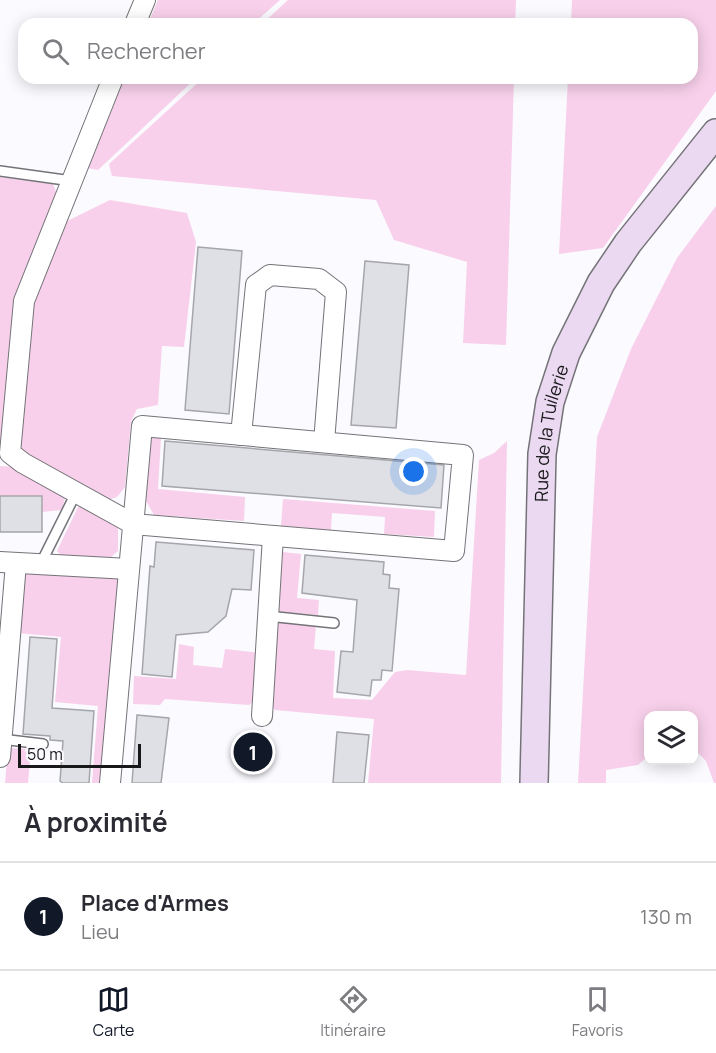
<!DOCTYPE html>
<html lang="fr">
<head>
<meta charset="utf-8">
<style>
	:root { --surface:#fff; --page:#f2f2f3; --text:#2b2b33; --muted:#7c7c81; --line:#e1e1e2; --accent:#111827 }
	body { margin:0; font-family:Manrope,sans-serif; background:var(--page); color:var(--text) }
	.controls { position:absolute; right:18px; bottom:18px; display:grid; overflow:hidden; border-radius:12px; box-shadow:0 3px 15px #0003 }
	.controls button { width:54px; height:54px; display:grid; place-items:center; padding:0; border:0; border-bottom:2px solid var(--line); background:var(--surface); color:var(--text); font:30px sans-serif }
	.scale { position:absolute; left:18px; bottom:15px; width:123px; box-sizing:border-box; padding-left:6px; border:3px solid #18181a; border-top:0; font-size:16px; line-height:21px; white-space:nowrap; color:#18181a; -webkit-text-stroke:4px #fbfaff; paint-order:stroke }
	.you { position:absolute; left:414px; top:472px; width:21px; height:21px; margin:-15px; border:4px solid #fff; border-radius:50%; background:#1a73e8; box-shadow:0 0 0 9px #1a73e833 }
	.badge { display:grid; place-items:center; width:39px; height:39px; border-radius:50%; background:var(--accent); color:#fff; font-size:20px; font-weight:700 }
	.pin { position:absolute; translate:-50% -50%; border:3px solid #fff; box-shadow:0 2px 6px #0006 }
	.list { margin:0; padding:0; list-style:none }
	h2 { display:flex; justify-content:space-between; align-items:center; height:78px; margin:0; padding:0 24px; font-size:26px }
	h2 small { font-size:20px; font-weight:400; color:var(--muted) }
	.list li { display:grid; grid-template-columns:39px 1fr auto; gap:18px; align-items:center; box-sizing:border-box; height:108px; padding:0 24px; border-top:2px solid var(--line) }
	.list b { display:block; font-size:22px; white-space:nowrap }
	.list p { margin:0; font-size:20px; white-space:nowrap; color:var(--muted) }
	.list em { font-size:20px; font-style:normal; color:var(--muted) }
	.icon { flex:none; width:33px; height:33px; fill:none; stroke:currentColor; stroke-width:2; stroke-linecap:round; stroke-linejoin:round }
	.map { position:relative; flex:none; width:716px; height:783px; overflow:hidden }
	.search { position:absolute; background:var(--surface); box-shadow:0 3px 15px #0003; left:18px; right:18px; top:18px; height:66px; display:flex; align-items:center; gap:15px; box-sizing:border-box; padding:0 21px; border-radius:18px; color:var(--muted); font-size:22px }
	.sheet { height:186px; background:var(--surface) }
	nav { display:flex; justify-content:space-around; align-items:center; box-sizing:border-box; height:84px; border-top:2px solid var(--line); background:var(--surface); font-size:16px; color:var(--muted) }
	nav a { display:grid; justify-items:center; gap:3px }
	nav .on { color:var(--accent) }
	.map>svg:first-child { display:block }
</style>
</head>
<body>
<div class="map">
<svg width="716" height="783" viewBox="0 0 716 783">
	<rect width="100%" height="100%" fill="#fbfaff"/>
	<!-- green -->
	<g fill="#f8d0eb">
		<path d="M158,0h122l-27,24h-105z"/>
		<path d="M288,0h228l-1,24h-253z"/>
		<path d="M572,0h144v91l-113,157 -44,6 9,-176h124v-54h-121z"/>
		<path d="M125,78h71l-98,92 -11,-2z"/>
		<path d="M203,78h311l-8,267 -43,-2 4,-81 -73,-22 -18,-40 -264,-24 -3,-12z"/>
		<path d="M0,177l53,7 3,8 -35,94 -14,141 -7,14z"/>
		<path d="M110,200l77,13 9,29 -12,105 -22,-1 -4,59 -21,4 -6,12 -6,66 -8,10 -9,3 -86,-45 -3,-10 14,-141 28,-80z"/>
		<path d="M716,206v577h-2l-8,-22 -12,-12v-33h-46v40l-10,9 -32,5v13h-28l19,-346 34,-88 46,-91z"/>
		<path d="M151,438h10l-3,51 87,8 -1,24 -90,-6 -9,-16z"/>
		<path d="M507,441l-6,342h-133l6,-64 -99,-9 -5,-7 6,-82 40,4 -2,24 21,2 -2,47 39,2 23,-28 12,-2 59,5 13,-215 15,-7z"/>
		<path d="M0,466l13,1 52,31 -3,12 -20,2 -1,-16h-41z"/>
		<path d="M283,499l152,12 -1,26 -50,-3 1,-17 -53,-4 -1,17 -50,-4z"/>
		<path d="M78,507h7l33,21v23l-8,7 -47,-1 -6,-6z"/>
		<path d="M283,552l18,2 -4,44 22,2 -1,15 -40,-4z"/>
		<path d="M22,571l99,6 -17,206h-12l6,-77 -43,-4 6,-65 -44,-4z"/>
		<path d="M179,644l15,3 -1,18 29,3 3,-19 35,4 -3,46 -8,6 -84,-6 -5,6 -27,-1 1,-28 42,3z"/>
		<path d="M8,748l23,1 -3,34h-23z"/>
	</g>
	<!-- building -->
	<g fill="#dfe0e6" stroke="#a5a6ab" stroke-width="1.5">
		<path d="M198,247l44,4 -13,163 -44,-4z"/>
		<path d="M365,261l44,4 -13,163 -45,-3z"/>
		<path d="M165,441l279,24 -3,43 -279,-22z"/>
		<rect x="0" y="496" width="42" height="36"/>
		<path d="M156,542l98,8 -3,40 -19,-1 -6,27 -18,16 -32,3 -4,42 -30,-3 8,-108 4,1z"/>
		<path d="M305,555l79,7 -1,12 7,1 -1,13 10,1 -7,82 -10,-1 -1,10h-9l-2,16 -33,-4 4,-41 12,1 4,-52 -55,-7z"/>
		<path d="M30,637l27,2 -5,69 42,3 -5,72h-26l-3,-2 3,-40 -13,-1v-4l-27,-2z"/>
		<path d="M137,715l32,3 -8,65h-29z"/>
		<path d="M337,732l32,3 -5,48h-31z"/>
	</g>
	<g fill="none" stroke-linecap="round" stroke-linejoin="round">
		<!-- lane casing -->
		<g stroke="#747378" stroke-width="12">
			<g id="lane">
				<path d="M0,171l72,10"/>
				<path d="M40,565l36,-72"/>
				<path d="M268,616l66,7"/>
				<path d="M1,739l42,5"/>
			</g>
		</g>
		<!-- street casing -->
		<g stroke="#747378" stroke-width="22">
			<g id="street">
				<path d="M135,24l10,-24"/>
				<path d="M241,435l15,-150 14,-10 49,4 17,13 -12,150"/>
				<path d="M0,562l129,7"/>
				<path d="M262,716l11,-180"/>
				<path d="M0,757l16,-194"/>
				<path d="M110,783c10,-119 21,-238 32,-357l321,29 -9,96 -321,-27 -110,-61 -13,-10 14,-152 89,-223"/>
			</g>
		</g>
		<!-- secondary casing -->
		<g stroke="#747378" stroke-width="30">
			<g id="secondary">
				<path id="s1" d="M534,783l8,-329 8,-52 16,-49 35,-70 27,-40 88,-110"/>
			</g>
		</g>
		<!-- lane -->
		<use href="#lane" stroke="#fff" stroke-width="9"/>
		<!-- street -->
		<use href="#street" stroke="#fff" stroke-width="20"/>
		<!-- secondary -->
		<use href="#secondary" stroke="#ebd9f1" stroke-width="27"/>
	</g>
	<g text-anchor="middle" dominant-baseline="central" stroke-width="4.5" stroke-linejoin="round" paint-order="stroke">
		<!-- street labels -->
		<g font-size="18" fill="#18181a" stroke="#fbfaff">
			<text stroke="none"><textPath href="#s1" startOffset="351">Rue de la Tuilerie</textPath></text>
		</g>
	</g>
</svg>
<div class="controls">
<button><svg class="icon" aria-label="layers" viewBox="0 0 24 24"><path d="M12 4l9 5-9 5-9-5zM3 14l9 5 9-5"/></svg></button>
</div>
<div class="scale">50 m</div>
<div class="you"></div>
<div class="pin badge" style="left:253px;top:752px">1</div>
<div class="search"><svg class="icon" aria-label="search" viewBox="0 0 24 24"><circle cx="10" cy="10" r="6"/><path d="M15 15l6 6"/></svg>Rechercher</div>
</div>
<section class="sheet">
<h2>À proximité<small></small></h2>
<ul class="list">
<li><span class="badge">1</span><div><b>Place d'Armes</b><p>Lieu</p></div><em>130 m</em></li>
</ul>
</section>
<nav>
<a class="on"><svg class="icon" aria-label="map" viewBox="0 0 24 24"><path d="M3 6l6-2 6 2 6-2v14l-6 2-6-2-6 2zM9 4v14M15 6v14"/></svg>Carte</a>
<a><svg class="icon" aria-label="directions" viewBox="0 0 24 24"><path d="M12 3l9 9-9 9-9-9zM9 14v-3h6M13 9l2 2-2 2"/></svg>Itinéraire</a>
<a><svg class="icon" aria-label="saved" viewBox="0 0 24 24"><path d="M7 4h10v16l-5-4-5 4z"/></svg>Favoris</a>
</nav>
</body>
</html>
